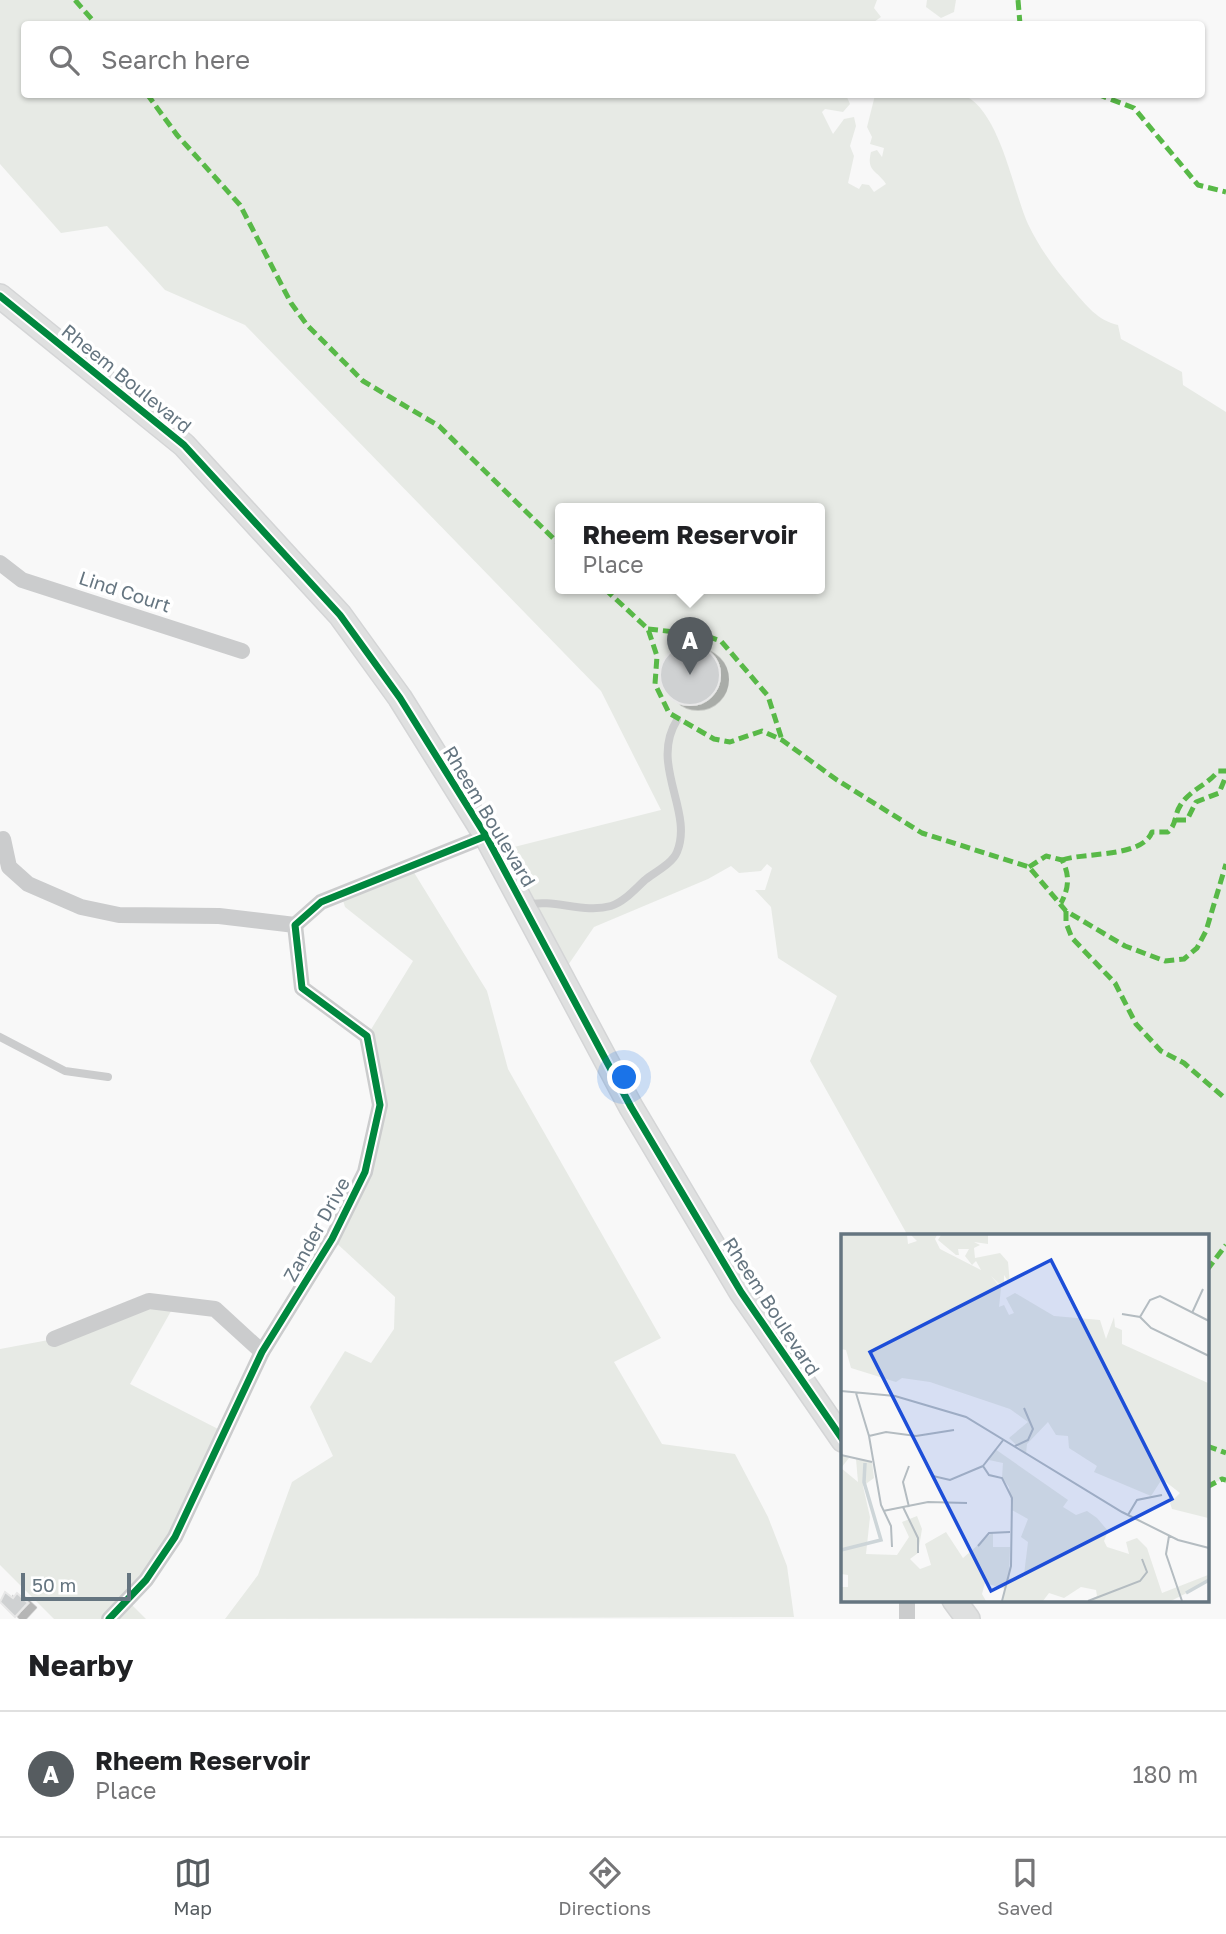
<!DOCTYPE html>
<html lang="en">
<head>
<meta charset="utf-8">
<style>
	:root { --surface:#fff; --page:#f2f2f2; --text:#202124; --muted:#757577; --line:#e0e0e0; --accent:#565c60 }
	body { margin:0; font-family:"Golos Text",sans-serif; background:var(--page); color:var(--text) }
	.scale { position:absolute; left:21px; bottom:18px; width:110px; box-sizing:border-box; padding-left:7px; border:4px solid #657580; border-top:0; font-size:19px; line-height:24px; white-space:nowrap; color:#657580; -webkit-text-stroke:5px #fff; paint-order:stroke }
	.you { position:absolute; left:625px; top:1078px; width:24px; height:24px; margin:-18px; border:5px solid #fff; border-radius:50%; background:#1a73e8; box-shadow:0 0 0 10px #1a73e833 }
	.badge { display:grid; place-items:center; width:46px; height:46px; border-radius:50%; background:var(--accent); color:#fff; font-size:23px; font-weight:700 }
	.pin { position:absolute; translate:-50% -58px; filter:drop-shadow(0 2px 4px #0008) }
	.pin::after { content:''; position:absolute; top:37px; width:24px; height:21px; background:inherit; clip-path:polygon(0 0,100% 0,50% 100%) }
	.popup { position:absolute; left:555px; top:503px; width:270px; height:91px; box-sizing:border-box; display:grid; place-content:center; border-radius:7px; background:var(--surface); filter:drop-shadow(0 2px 5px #0005); font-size:23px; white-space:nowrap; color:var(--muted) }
	.popup b { font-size:26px; color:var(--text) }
	.popup::after { content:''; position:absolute; left:50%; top:100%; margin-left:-14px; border:14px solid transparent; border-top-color:var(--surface) }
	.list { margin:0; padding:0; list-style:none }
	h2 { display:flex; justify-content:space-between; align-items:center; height:91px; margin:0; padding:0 28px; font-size:30px }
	h2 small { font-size:23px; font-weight:400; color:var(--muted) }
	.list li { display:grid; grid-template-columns:46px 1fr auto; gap:21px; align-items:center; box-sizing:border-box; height:126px; padding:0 28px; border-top:2px solid var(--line) }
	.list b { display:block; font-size:26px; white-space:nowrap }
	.list p { margin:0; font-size:23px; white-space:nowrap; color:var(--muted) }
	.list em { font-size:23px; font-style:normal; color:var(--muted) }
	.icon { flex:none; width:38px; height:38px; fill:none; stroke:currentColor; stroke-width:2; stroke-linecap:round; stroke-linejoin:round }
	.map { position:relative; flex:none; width:1226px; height:1619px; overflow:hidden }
	.search { position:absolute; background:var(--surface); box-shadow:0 2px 5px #0004; left:21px; right:21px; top:21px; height:77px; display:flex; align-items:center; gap:18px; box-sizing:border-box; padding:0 24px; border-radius:7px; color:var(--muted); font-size:26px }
	.sheet { height:217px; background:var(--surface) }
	nav { display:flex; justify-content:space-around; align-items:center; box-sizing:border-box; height:98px; border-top:2px solid var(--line); background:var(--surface); font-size:19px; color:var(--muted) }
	nav a { display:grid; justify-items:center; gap:4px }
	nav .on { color:var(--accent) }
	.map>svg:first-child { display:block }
</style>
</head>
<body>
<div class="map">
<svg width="1226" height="1619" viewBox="0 0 1226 1619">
	<defs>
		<filter id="shadow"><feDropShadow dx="8" dy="4.5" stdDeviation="0" flood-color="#0004"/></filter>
	</defs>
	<rect width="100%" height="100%" fill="#f8f8f8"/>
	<!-- green -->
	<g fill="#e7eae5" fill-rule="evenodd">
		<path d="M0,0h877l-3,8 7,9 -10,7h-847v70l822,1 4,9 -7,8 -18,-3 -3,3 11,22 11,-15 10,-2 2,9 -6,20 4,10 -6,27 11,6 3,-5 7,1 5,7 12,-8c-9,-14 -20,-12 -15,-32l6,-2 5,7 2,-9 -14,-4 2,-7 -5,-10 8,-32c17,0 80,-5 91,1 35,19 47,95 62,128 12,25 27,45 45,66 14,16 24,30 45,35l3,14 61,33 1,13 43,27v1072l-4,-5 -15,8v-251h-299l-98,-175 27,-65 -59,-38 -7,-51 -16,-17h10l7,-22 -5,-4 -6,7 -22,2 -8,-7 -23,13 -114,48 -34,50 -54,-107 8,-23 147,-37 -60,-119 -356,-366 -80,-35 -58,-64 -46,7 -61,-69zM560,509h260v80h-260z"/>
		<path d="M927,0h29l-2,12 -13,6 -15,-11z"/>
		<path d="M410,866l77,125 21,78 153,269 -47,24 48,82 73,10 33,63 19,49 7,51 -569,2 33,-44 34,-93 41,-26 -23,-49 35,-56 26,12 23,-34 1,-32 -63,-58 33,-67 15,-67 -13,-69 46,-75 -68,-54 -4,-13z"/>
		<path d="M149,1301l26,3 -45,80 94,48 -49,105 -48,63 19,19h-92l-54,-54v-216l54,-10z"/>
	</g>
	<!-- building -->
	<g fill="#cfd1d2" stroke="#e8e8e8" stroke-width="2" filter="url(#shadow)">
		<circle cx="690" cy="675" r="30"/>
		<path d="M5,1592l8,6 4,-5 11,10 -13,14 -15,-15z"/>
	</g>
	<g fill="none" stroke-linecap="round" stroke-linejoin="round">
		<!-- secondary casing -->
		<g stroke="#d4d5d6" stroke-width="26">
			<g id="secondary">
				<path d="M0,296l184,149 156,170 60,83 86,138 145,271 110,185 102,148"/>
				<path d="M954,1600l14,19"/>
			</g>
		</g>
		<!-- lane -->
		<g stroke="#cbcccd" stroke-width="8">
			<path d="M526,905c28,-7 57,9 85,1 13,-4 24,-17 34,-26 10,-8 27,-16 32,-28 17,-41 -28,-87 0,-132"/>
			<path d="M0,1037l65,34 43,6"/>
		</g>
		<!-- street -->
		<g stroke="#cbcccd" stroke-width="16">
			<path d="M0,563l22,17 220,71"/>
			<path d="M3,839l6,28 19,17 53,23 38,8 100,1 76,9"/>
			<path d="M54,1339l95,-38 66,8 47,43"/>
			<path d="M109,1619l37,-39 29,-43 87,-185 70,-113 33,-67 15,-67 -13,-69 -65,-48 -7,-63 26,-23 165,-66"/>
			<path d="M907,1619v-19"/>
		</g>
		<!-- secondary -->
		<use href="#secondary" stroke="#dfe0e0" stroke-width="23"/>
		<!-- quiet -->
		<g stroke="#58b947" stroke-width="5" stroke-dasharray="10 5" stroke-linecap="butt">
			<path d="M75,0l21,24"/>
			<path d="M1018,0l2,24"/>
			<path d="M147,94l30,41 63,70 51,98 16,22 56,56 76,45 121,119"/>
			<path d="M1097,94l37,14 64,77 28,7"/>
			<path d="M605,589l43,40 9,27 -2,28 14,29 45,26 16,3 32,-11 20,9 55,40 85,53 107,34 37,44 59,35 40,15 19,-2 13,-11 9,-17 20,-67"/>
			<path d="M648,629l55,6 18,6 47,55 14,44"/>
			<path d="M1176,820h11l9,-18 23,-9 7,-17"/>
			<path d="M1062,860c23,-8 80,-2 90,-28h16c9,-8 6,-17 12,-26 9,-16 28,-21 38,-35h8"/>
			<path d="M1029,867l17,-11 16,4c8,15 7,28 -1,43"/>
			<path d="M1066,911v12l6,15 43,45 21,41 25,27 23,12 42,36"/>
			<path d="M1207,1270l19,-25"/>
			<path d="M1207,1446l19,7"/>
			<path d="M1207,1487l15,-8 4,1"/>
		</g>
		<!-- cycleway casing -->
		<g stroke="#fff" stroke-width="11">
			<g id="cycleway">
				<path d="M0,296l184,149 156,170 60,83 86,138 145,271 110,185 102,148"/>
				<path d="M109,1619l37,-39 29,-43 87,-185 70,-113 33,-67 15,-67 -13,-69 -65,-48 -7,-63 26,-23 165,-66"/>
			</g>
		</g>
		<!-- cycleway -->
		<use href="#cycleway" stroke="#00873e" stroke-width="7"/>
	</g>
	<g text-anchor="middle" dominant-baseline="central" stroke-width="7" stroke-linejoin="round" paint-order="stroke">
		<!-- street labels -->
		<g font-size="19" fill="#657580" stroke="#fff">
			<text transform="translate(127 378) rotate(39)">Rheem Boulevard</text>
			<text transform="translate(125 591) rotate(18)">Lind Court</text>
			<text transform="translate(490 816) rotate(59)">Rheem Boulevard</text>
			<text transform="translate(316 1229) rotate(-61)">Zander Drive</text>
			<text transform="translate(772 1306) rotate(57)">Rheem Boulevard</text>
		</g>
	</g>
	<!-- overview -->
	<g transform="translate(841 1234)">
		<rect width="368" height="368" fill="#f8f8f8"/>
		<path d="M0,1h66l1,9 9,-3 -6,-6h26l-2,4 5,10 41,21 -5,-9 -4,4 -7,-9 4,-7h-11l1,6h-3l-18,-15 3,-5h47v9l-14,-2 6,3 -6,3 1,10 25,-5 8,9 2,22 -6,-9v7l-5,2 -8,-8 10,12 -2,19 5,-2 5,10 5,-2 -8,-15 9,-5 39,23 46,4 6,19 8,-22 1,10 7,3v14l86,39v135l-36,-9 -2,-6 10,-10 -18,-14 -11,17 -57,-24 3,-6 -28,-18 -1,-12 -12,-1 -8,-13 -21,22 -1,10 -17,-16 19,-16 -18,-13 -80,-27 -28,-4 -6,4 -45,-14 -5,-18 -5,-1zM154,215l73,51 -5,7 13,8 11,-4 10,7 11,13 -4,10 3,6 22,7 -3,-12 11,-4 10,10 15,45 46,-18v7l-37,19h-83l9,-5 -1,-6 -15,-3 -17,11 -15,-5 -6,8h-41l3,-12 -20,-6 -3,11 4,7h-145v-14h7v-12l-7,-1v-119l8,3 -8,10 17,14 -2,-23 16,3 2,16 -11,8 7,31 -4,37 31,1 12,-18 -7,-15 15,-6 5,13 -4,24 -8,6 10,10 11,-4 -6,-21 21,-12 17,26 30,-26v15h17l-1,32 15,-4 4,-33 -7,-5 7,-18 -16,-9 -3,-23 -7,-9 1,-15 -14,-3z" fill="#e7eae5"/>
		<path fill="none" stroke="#cdd5d8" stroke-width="3.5" d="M0,316l40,-10 -17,-58 1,-19M345,359l23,-13"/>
		<path fill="none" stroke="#b4bcc1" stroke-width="2" d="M351,79l11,-24M281,80l18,3 11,11 58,28M299,83l10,-17 10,-4 49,25M0,157l54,5 71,21 156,95 56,28 31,8M15,159l13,43 12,69 10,21 1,21M28,202l17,-4 30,4 38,-6M174,212l13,-6 5,-11 -9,-21M0,221l31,7M92,242l17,4 33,-14M62,273l15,31v15M68,273l-6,-25 6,-16M42,277l45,-9 39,1M287,281l9,-15 25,-5M328,302l-3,18 16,47M137,312l11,-13 21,-1M161,367l9,-35 1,-68 -10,-20 -13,-3 -6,-9 21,-27M247,367l52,-20 7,-9 -5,-13"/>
		<path fill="#1d4ed8" fill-opacity="0.15" stroke="#1d4ed8" stroke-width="3.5" d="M210,26l121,239 -181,92 -121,-239z"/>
		<rect width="368" height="368" fill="none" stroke="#657580" stroke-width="3.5"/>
	</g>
</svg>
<div class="scale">50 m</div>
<div class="you"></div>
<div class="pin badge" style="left:690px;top:675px">A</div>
<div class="popup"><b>Rheem Reservoir</b>Place</div>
<div class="search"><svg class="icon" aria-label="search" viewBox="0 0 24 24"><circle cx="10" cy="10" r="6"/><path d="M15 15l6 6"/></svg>Search here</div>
</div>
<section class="sheet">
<h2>Nearby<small></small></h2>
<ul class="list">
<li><span class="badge">A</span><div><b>Rheem Reservoir</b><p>Place</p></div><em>180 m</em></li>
</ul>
</section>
<nav>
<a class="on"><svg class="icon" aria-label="map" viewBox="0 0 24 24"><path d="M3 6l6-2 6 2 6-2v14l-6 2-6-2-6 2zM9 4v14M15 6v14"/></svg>Map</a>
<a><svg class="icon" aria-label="directions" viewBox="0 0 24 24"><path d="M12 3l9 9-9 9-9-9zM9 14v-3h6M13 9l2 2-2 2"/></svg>Directions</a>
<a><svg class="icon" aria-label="saved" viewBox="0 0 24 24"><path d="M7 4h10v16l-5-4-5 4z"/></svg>Saved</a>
</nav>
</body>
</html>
